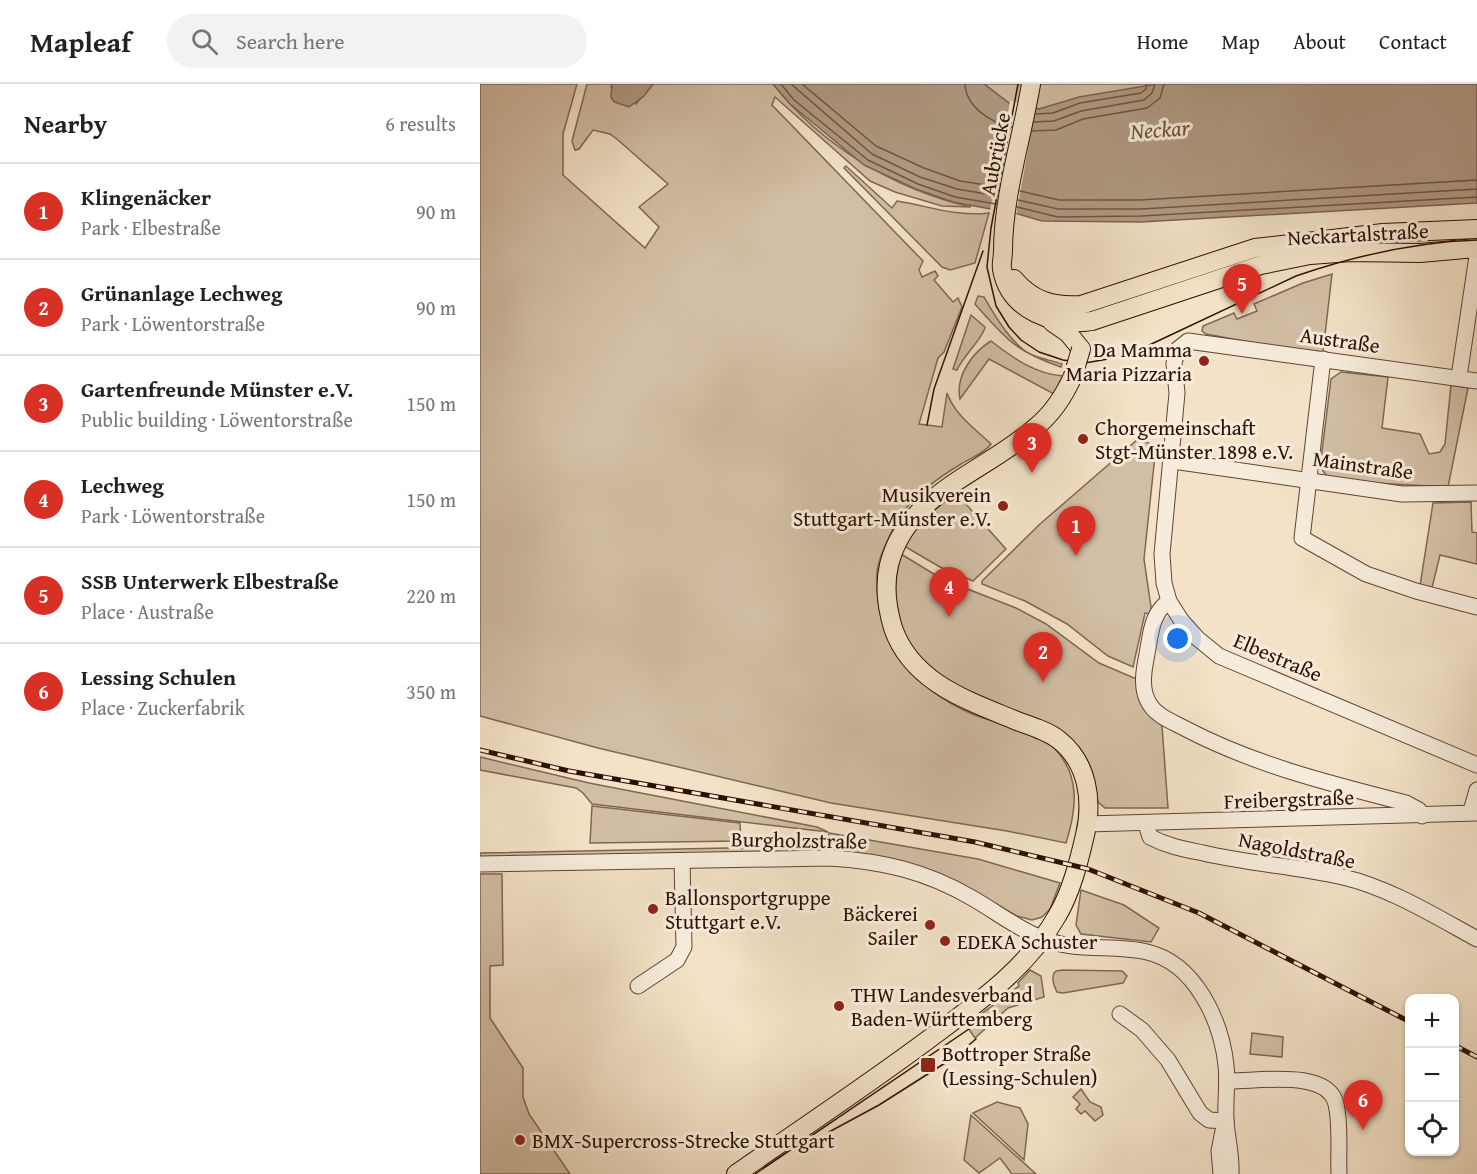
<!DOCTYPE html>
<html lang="en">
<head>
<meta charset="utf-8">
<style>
	:root { --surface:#fff; --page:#f2f2f2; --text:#222; --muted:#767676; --line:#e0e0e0; --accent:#d93025 }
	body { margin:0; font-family:"Gentium Book Plus",serif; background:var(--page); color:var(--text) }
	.controls { position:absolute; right:18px; bottom:18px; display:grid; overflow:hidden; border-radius:12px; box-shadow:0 2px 4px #0004 }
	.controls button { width:54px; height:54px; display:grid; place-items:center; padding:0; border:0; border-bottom:2px solid var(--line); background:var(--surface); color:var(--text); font:30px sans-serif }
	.you { position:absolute; left:698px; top:555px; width:21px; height:21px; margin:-15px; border:4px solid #fff; border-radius:50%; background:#1a73e8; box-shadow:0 0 0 9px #1a73e833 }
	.badge { display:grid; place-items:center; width:39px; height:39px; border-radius:50%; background:var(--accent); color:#fff; font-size:20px; font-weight:700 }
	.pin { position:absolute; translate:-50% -50px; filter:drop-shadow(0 2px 3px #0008) }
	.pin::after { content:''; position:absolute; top:32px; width:21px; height:18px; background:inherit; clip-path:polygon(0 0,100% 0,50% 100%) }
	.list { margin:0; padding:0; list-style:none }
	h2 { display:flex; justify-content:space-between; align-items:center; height:78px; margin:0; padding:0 24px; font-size:26px }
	h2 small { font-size:20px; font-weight:400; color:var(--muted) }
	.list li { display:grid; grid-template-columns:39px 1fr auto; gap:18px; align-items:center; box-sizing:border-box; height:96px; padding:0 24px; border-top:2px solid var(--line) }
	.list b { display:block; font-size:22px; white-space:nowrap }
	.list p { margin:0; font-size:20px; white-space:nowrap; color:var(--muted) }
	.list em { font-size:20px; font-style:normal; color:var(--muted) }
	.icon { flex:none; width:33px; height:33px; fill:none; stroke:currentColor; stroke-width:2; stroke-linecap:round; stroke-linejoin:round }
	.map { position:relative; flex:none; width:997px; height:1090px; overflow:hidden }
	header { display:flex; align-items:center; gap:36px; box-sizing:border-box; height:84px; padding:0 30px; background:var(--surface); border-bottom:2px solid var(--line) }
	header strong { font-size:28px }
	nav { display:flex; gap:33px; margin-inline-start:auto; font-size:21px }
	.search { width:420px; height:54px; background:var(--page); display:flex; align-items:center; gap:15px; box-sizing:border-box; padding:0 21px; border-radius:33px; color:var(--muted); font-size:22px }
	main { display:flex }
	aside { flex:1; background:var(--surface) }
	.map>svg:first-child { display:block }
</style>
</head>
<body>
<header>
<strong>Mapleaf</strong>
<div class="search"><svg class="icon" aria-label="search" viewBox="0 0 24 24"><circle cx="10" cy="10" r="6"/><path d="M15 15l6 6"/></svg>Search here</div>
<nav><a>Home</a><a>Map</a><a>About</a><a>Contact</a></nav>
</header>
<main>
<aside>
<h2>Nearby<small>6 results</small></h2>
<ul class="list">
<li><span class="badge">1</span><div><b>Klingenäcker</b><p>Park · Elbestraße</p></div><em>90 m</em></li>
<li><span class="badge">2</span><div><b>Grünanlage Lechweg</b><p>Park · Löwentorstraße</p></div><em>90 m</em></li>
<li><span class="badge">3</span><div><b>Gartenfreunde Münster e.V.</b><p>Public building · Löwentorstraße</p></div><em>150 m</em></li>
<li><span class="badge">4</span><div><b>Lechweg</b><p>Park · Löwentorstraße</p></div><em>150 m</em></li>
<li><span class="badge">5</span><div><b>SSB Unterwerk Elbestraße</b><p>Place · Austraße</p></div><em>220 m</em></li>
<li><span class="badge">6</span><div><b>Lessing Schulen</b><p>Place · Zuckerfabrik</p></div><em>350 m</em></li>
</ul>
</aside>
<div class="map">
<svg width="997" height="1090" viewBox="0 0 997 1090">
	<rect width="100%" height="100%" fill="#f3e2c7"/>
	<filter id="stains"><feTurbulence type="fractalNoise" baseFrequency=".00333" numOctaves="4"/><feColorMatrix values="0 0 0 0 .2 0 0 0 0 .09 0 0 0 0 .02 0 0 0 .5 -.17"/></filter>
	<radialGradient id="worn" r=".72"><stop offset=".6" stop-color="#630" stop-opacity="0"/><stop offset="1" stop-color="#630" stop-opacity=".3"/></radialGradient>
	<!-- green -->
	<g fill="#d2bea5" stroke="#806653" stroke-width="1.5">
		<path d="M0,0h97l-14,50v41l82,73 14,-21 -20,-20 29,-23 -50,-44 -8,-6 -17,-4 -14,19 -4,1 -3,-9 15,-57h25l-1,3 25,17 17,-20h120c49,62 121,105 198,123l-29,-1 -47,-14 -25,-11 -95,-84 -3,8 151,156 -4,9 3,7 13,-6 3,5 -4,4 19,22 5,-4 4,9 -18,45 -6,6 -19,66 23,3 5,-34c8,22 27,35 44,51 -6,9 -20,14 -30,20 -25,15 -56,37 -68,65 -6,12 -15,30 -16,43 -4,67 35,116 95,142 22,9 62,15 80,32 29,28 25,62 14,97l-59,-12 -176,-28 -233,-55 -118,-32z"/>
		<path d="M504,0h207l-152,25 -30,-6z"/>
		<path d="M366,82l46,42 5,-7c31,5 60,16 92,12l-14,50 -25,7 -8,-3 -98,-99z"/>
		<path d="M852,190l-9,78 -41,-4 -76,-14 -4,-3 1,-5 31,-13 3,6 20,-8 -3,-7 49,-21z"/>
		<path d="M498,212l6,1c11,19 30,52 51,59 8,3 18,5 27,8l-1,3c-46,-16 -54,-27 -86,-63z"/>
		<path d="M491,231l14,12c-1,10 -22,29 -28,43l-4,-1z"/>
		<path d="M511,257c22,17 44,33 72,35l-9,18 -65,-35 -29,40c-5,-23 13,-47 31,-58z"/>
		<path d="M861,288l47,5 -6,51 38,6 9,20 11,-2 5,-8 6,-59 17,3 -20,99 -75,-4 -46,-7 -7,-9 11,-88z"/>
		<path d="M658,355l18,7 -12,113 8,55 -7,-1 -12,54 -25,-11 -41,-32 -42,-23 -43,-17v-3l58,-57z"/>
		<path d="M476,409l50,56 -33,32 -33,-14 -36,-21 18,-26z"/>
		<path d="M991,418l1,30 5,1v31l-37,-9 -8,33 -12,-2 13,-83z"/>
		<path d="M421,470l41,25 74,29 30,16 53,39 40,17 7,31 16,15 6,82h-63l-7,-6c-3,-19 -5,-36 -17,-52 -12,-16 -33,-22 -51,-30 -80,-35 -156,-60 -129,-166z"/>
		<path d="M0,673l109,26 228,44 11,5 -236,-28 -9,-11 -7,-5 -96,-18z"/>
		<path d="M112,722l148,17 1,18 -151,2z"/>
		<path d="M349,749l149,26 82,24 -10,26 -8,8 -10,3 -15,-4 -44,-24 -64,-27 -429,-4v-8l349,-7z"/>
		<path d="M0,790h22l1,91 -13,1v52l33,50v29l6,17 41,60h-90z"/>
		<path d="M601,806l43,15 35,23 -8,14 -70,-8 -5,-9z"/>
		<path d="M550,886l11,6 3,21 -36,11 -33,30 -9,-13 53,-39 -1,-3z"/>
		<path d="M583,886l59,1 5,5 -4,7 -60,10 -6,-1c-3,-6 -7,-16 -1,-21z"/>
		<path d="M772,949l31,4 -1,20 -32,-3z"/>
		<path d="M601,1005l9,13 11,5 2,8 -8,6 -10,-10 -4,3 -5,-5 4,-5 -7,-7z"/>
		<path d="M517,1018l23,6 8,16 -4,36 -51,-47z"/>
		<path d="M491,1031l65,59h-24l-12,-16 -21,15 -15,-13z"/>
	</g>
	<!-- water -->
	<g fill="#b09a84" stroke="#7c6250" stroke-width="1.5">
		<path d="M132,0h41l-9,12 -15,11 -15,-5 -3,-5z"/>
		<path d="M293,0h211l25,19 30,6 40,-12 78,-13h320v119l-336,19 -99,-1 -24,-7 -65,-12 -37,-13 -52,-24 -74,-61z"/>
	</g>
	<!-- pier -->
	<path fill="#f3e2c7" d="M530,17l26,4 -20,111 -26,-5z"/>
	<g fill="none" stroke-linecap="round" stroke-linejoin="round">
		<!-- shore -->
		<g stroke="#705442" stroke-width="1.5">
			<path d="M301,0l13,16 74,60 50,24 37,13 41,7"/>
			<path d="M311,0l81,70 48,23 37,12 41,7"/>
			<path d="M322,0l74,62 48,22 36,13 39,6"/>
			<path d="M485,0c1,23 26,39 47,43"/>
			<path d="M556,30l17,-1 27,-10 61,-10 5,-4 1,-5"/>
			<path d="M554,38l20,-1 27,-10 63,-11 8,-7 3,-9"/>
			<path d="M552,47l24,-1 27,-11 64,-11 13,-10 4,-14"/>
			<path d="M540,107l39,9h81l337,-20"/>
			<path d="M538,116l40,9h83l336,-20"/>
			<path d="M537,123l41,10 83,-1 336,-19"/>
		</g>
		<!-- minor casing -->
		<g stroke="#604432" stroke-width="17">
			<g id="minor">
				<path d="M843,275l-21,179 64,36 50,17 61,16"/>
				<path d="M979,293l18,-121"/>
				<path d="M997,297l-289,-40 -10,8 -4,14 3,30 -15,161 2,29 5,18 12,19 16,18 22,18 258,109"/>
				<path d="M693,377l229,33 75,-1"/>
				<path d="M689,517c-18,13 -18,32 -22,53 -3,15 -7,34 2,49 7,13 24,19 37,26 69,36 145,55 220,74l13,7 3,6"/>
				<path d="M991,727l6,-21"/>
				<path d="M607,740l390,-11"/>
				<path d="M666,740l4,13c17,9 34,12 53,16 46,11 94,13 140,24 47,11 92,39 134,62"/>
				<path d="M0,780l349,-6c53,3 97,13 143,40 23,13 43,29 67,39 35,16 72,7 108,15 48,11 74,68 79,113 2,18 -1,36 0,55 1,18 6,35 5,54"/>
				<path d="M158,902l39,-26 7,-13 -2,-86"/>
				<path d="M640,930l22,16 26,30 32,53 9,7 17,1"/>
				<path d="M747,997c28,1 101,-13 109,23 5,22 2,47 3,70"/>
				<path d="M741,1090l-2,-23 5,-25"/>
			</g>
		</g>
		<!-- major casing -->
		<g stroke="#2f0f01" stroke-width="20">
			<g id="major">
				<path d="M551,0c-9,54 -28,112 -28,167 0,6 -2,12 -1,18 7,42 53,58 90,52l169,-56 49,-10 41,-3 69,1 57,-5"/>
				<path d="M534,195c18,22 40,28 67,26l174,-57 128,-15 94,-4"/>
				<path d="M572,238l16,11 13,16"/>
				<path d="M256,1090c65,-45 130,-88 193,-135 47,-35 99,-71 128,-123 14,-23 22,-55 28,-81 8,-34 3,-72 -26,-95 -11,-9 -28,-14 -42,-19 -48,-20 -105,-38 -124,-93 -6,-20 -9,-42 -4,-63 18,-73 97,-93 147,-138 17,-14 28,-31 37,-51"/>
			</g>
		</g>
		<!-- minor -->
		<use href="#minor" stroke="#f7ecdb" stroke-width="15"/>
		<!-- major -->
		<use href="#major" stroke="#f3e2c7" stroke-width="18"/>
		<!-- tram -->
		<g stroke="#2f0f01" stroke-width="1.5">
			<path d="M538,0l-27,144 -4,39 9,39 13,21 12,13 18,12 24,8 22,3 23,-4 35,-11 153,-72c58,-20 120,-34 181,-36"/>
			<path d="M447,341l7,-36 49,-138"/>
			<path d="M349,1048l50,-27 74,-47 23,-19"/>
			<path d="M275,1090l214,-145"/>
		</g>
		<!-- rail casing -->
		<g stroke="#2f0f01" stroke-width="5">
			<g id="rail">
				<path d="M0,666l89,21 406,71 113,27 111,44 211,109"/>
				<path d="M974,961l23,12"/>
			</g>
		</g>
		<!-- rail -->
		<use href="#rail" stroke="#f7ecdb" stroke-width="3" stroke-dasharray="9" stroke-linecap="butt"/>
		<!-- major-bridge casing -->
		<g stroke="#2f0f01" stroke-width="20" stroke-linecap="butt">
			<path id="major-bridge" d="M593,292l8,-27"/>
		</g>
		<!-- major-bridge -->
		<use href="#major-bridge" stroke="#f3e2c7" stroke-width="18"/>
	</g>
	<!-- markers -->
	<g fill="#8f2418" stroke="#f7ecdb" stroke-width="2">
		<circle cx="724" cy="277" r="6"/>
		<circle cx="603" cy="355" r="6"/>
		<circle cx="523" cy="422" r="6"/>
		<circle cx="173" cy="825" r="6"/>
		<circle cx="450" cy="841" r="6"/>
		<circle cx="465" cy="857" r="6"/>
		<circle cx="359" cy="922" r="6"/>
		<rect x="440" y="973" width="16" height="16" rx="3"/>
		<circle cx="40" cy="1056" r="6"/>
	</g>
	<g text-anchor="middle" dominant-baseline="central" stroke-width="6" stroke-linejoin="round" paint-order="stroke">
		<!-- street labels -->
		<g font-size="21" fill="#2f0f01" stroke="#f7ecdb">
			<text transform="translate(515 70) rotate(-79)">Aubrücke</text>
			<text transform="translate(878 150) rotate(-3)">Neckartalstraße</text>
			<text transform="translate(860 256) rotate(8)">Austraße</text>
			<text transform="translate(883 381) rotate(8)">Mainstraße</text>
			<text transform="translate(798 573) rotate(23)">Elbestraße</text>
			<text transform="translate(809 715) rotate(-2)">Freibergstraße</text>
			<text transform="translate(319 756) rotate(1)">Burgholzstraße</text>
			<text transform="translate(817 766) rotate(11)">Nagoldstraße</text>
		</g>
		<!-- poi labels -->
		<g font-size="21" fill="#2f0f01" stroke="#f7ecdb" text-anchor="start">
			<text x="712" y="265" text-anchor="end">Da Mamma<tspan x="712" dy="24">Maria Pizzaria</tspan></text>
			<text x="615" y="343">Chorgemeinschaft<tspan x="615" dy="24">Stgt-Münster 1898 e.V.</tspan></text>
			<text x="511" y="410" text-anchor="end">Musikverein<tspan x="511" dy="24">Stuttgart-Münster e.V.</tspan></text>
			<text x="185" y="813">Ballonsportgruppe<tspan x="185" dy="24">Stuttgart e.V.</tspan></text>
			<text x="438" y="829" text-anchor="end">Bäckerei<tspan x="438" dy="24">Sailer</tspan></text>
			<text x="477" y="857">EDEKA Schuster</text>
			<text x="371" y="910">THW Landesverband<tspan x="371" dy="24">Baden-Württemberg</tspan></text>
			<text x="462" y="969">Bottroper Straße<tspan x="462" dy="24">(Lessing-Schulen)</tspan></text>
			<text x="52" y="1056">BMX-Supercross-Strecke Stuttgart</text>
		</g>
		<!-- water labels -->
		<g font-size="22" font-style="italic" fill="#694e3c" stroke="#f7ecdb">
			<text transform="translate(680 45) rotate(-4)">Neckar</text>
		</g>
	</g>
	<rect width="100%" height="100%" filter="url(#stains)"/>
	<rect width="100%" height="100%" fill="url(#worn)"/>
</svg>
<div class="controls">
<button>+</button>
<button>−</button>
<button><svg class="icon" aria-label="locate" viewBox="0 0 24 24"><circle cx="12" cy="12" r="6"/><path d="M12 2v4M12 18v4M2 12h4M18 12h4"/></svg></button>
</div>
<div class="you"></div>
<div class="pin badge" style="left:596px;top:472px">1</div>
<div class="pin badge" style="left:563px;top:598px">2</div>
<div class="pin badge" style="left:552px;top:389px">3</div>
<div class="pin badge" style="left:469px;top:533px">4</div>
<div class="pin badge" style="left:762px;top:230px">5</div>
<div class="pin badge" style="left:883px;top:1046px">6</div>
</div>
</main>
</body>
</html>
